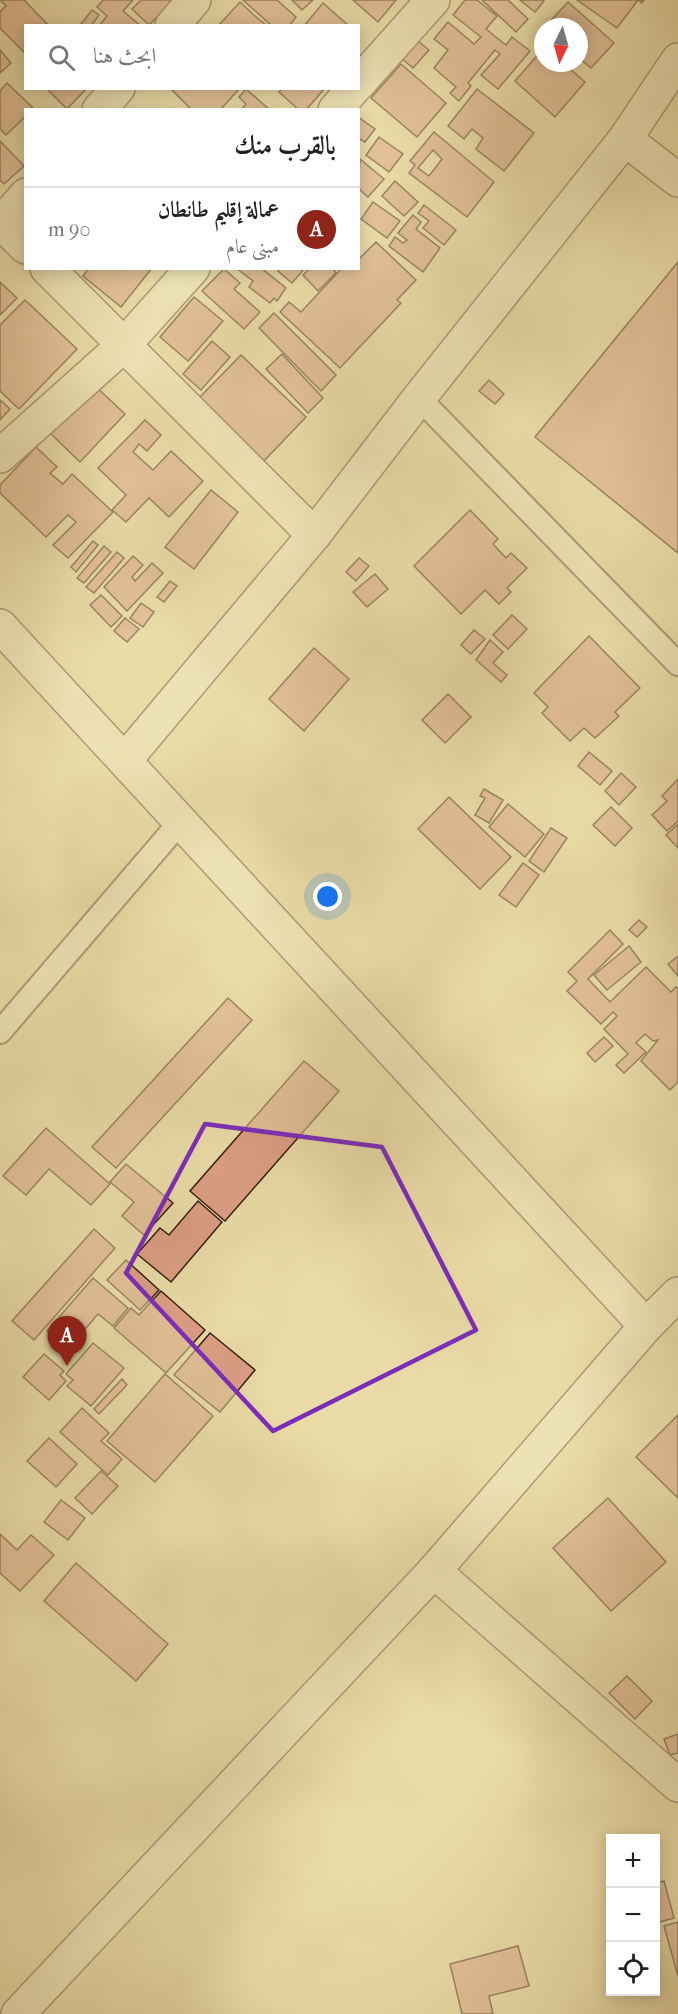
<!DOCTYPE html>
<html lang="ar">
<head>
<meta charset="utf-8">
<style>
	:root { --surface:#fff; --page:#f6f6f6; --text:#222; --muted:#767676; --line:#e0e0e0; --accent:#8f2418 }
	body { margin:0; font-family:"IM FELL French Canon",Amiri,serif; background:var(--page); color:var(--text); direction:rtl }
	.controls { position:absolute; right:18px; bottom:18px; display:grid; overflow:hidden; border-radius:0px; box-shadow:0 3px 15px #0003 }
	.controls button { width:54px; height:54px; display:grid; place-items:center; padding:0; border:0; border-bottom:2px solid var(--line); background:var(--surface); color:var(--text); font:30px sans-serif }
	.compass { position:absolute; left:534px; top:18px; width:54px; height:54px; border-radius:50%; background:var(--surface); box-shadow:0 3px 15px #0003; rotate:185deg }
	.you { position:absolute; left:328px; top:897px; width:21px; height:21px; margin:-15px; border:4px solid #fff; border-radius:50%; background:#1a73e8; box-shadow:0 0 0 9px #1a73e833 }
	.badge { display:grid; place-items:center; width:39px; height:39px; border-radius:50%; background:var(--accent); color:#fff; font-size:20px; font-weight:700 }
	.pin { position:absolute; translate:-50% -50px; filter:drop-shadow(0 2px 3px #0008) }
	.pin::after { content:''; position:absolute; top:32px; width:21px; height:18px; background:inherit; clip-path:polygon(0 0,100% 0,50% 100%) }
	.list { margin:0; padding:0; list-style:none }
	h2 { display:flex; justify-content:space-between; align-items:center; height:78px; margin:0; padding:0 24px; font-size:26px }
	h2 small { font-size:20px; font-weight:400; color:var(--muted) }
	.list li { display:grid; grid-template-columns:39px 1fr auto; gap:18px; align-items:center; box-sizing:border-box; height:84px; padding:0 24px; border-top:2px solid var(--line) }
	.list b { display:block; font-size:22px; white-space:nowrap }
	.list p { margin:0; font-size:20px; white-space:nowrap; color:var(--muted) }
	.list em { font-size:20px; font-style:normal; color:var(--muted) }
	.icon { flex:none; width:33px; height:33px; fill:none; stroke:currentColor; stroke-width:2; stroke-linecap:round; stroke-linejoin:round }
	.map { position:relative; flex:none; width:678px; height:2014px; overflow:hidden; direction:ltr }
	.search { position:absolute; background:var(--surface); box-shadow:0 3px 15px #0003; left:24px; top:24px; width:336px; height:66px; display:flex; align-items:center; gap:15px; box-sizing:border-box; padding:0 21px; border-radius:0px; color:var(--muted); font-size:22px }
	.panel { position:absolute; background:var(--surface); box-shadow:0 3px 15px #0003; left:24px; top:108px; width:336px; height:162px; border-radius:0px; direction:rtl }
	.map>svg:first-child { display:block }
</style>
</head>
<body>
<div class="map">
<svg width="678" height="2014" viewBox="0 0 678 2014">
	<rect width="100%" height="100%" fill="#eadca7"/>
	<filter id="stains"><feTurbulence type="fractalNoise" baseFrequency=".00333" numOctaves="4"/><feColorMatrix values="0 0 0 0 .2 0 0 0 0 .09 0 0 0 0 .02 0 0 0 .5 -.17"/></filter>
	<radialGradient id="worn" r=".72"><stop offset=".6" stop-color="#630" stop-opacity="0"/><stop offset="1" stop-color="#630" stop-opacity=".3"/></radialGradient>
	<!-- building -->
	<g fill="#db9f85" stroke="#371c11" stroke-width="1.5" fill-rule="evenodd">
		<path d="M0,0h24l25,26h-23v28l-26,-26v-16l6,-6z"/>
		<path d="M103,0h30l-10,11 18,15h-42l8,-10 -10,-9z"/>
		<path d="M141,0h33l-25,25 -17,-16z"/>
		<path d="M243,0h34l19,17 -7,9h-17z"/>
		<path d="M292,0h21l-11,10z"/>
		<path d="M353,0h43l-18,22z"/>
		<path d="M465,0h12l20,16 -11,13 16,13 4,3 6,-8 18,14 -32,38 -17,-14 19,-21 -5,-4 -27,33 3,3 -12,15 -9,-8 6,-6 -22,-19 14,-18 -14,-11 14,-17 26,22 7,-7 -28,-22z"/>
		<path d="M482,0h26l20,19 -12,13z"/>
		<path d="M520,0h23l1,1 -9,11z"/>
		<path d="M577,0h67l-2,3 -4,-3 -21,28z"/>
		<path d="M240,2l15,14 12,10h-49z"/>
		<path d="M568,2l46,41 -23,25 -12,-10v-31h-34z"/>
		<path d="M323,3l26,23h-45z"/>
		<path d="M92,10l7,5 -8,11h-8l-2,-2z"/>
		<path d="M417,40l12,10 -16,18 -12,-10z"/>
		<path d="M543,49v14h20l22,19 -30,35 -40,-36z"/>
		<path d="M0,50l11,13 -11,10z"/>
		<path d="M401,64l45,39 -29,34 -46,-39z"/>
		<path d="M7,83l26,25 -7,2v6l-20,19 -6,-6v-38z"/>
		<path d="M46,88h41l-20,21z"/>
		<path d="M170,88h70l-20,22h-28z"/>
		<path d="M282,88h43l-19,22h-7l-20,-18z"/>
		<path d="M246,89l24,21h-29l5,-6 -7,-7z"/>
		<path d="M477,89l57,44 -30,38 -28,-22 7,-11 -11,-9 -8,10 -16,-13z"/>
		<path d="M358,117l17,12 -10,13 -7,-4z"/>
		<path d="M434,132l60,50 -27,35 -58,-44 6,-8 -5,-4zM433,150l9,9 -13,17 -11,-8z"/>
		<path d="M379,137l24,17 -14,18 -23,-17z"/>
		<path d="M0,141l24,25 -20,18 -4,-4z"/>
		<path d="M360,159l24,20 -16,18 -10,-9z"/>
		<path d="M395,181l23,21 -14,14 -22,-20z"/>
		<path d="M373,202l27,19 -13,17 -26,-19z"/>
		<path d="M424,205l32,25 -12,15 -21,-17 6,-7 -11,-8z"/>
		<path d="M413,215l8,7 -5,7 24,19 -17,24 -34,-26 6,-9 8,6 4,-3 -9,-7z"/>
		<path d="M376,242l40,38 -19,20 4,3 -61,65 -60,-56 9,-10 12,10 41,-44h16v-8z"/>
		<path d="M678,262v291l-143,-116z"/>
		<path d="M89,268h63l-31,39 -38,-31z"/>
		<path d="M236,268h25l25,20 -9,13 -3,-3 -4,5 -21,-16 4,-6z"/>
		<path d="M280,268h25l-13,15 -14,-12z"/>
		<path d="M310,268h22l4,5 -18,18 -15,-16z"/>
		<path d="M224,269l16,14 -6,6 26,23 -16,17 -42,-38z"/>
		<path d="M0,282l17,16 -17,17z"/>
		<path d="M194,297l29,24 -35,40 -28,-24z"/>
		<path d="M25,300l52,49 -58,60 -19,-18v-66z"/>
		<path d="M274,313l62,62 -15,16 -62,-63z"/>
		<path d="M212,341l18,16 -29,33 -18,-16z"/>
		<path d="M282,354l41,44 -15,15 -42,-44z"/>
		<path d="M241,355l65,62 -42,44 -65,-63z"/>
		<path d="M489,380l15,14 -9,10 -16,-13z"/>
		<path d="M93,384l32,30 -45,48 -32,-31z"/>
		<path d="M0,400l10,9 -10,11z"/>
		<path d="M145,420l16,15 -14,16 -8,-7 -6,8 20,18 18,-19 32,30 -34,36 -20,-19 -23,24 -14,-12 14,-15 -28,-27z"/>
		<path d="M36,447l21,20 -7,6 13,11 9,-10 41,38 -45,46 -15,-13 23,-23 -8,-7 -22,22 -46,-44v-8z"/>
		<path d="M211,490l27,22 -44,57 -29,-22z"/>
		<path d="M470,510l28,29 -5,5 13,14 5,-5 16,15 -20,20 4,4 -12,12 -14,-14 -24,24 -47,-48z"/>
		<path d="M93,541l5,4 -22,27 -5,-5z"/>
		<path d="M104,546l7,6 -27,31 -7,-5z"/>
		<path d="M117,552l7,6 -30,35 -8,-6z"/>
		<path d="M133,556l10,9 -11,12 3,4 17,-18 11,10 -36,38 -23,-24z"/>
		<path d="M359,558l10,8 -13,15 -10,-9z"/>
		<path d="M375,574l13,15 -21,18 -14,-15z"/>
		<path d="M170,581l7,5 -13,16 -7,-5z"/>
		<path d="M101,595l21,21 -11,11 -21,-22z"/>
		<path d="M141,603l13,9 -11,15 -13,-9z"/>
		<path d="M512,615l15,14 -19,20 -15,-14z"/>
		<path d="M125,618l14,11 -12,13 -13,-11z"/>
		<path d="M474,630l11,9 -14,15 -10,-9z"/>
		<path d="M589,636l51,52 -25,24 4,4 -24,22 -11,-10 -14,13 -28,-28 6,-6 -14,-14z"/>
		<path d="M490,640l13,12 -10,11 14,12 -6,7 -25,-22z"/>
		<path d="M314,648l35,31 -45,52 -35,-32z"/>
		<path d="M448,694l23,23 -26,26 -23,-23z"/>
		<path d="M589,752l23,19 -12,14 -22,-19z"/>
		<path d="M621,773l15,14 -17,18 -14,-14z"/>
		<path d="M678,779v42l-11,10 -15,-16 15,-14 -5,-5z"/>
		<path d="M484,789l19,11 -14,23 -14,-8 10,-17 -5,-2z"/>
		<path d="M449,797l62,60 -31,32 -62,-60z"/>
		<path d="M508,804l36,30 -19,23 -36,-30z"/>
		<path d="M611,807l21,21 -17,18 -22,-21z"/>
		<path d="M678,824v24l-12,-13z"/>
		<path d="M551,828l16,10 -23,34 -15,-11z"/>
		<path d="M523,863l16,12 -23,32 -17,-12z"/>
		<path d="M639,920l8,7 -10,10 -8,-7z"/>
		<path d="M610,930l13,14 -35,35 22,23 36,-35 25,25 5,-5 2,1v94l-8,8 -29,-29 17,-21 -5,1 -8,-7 -9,9 10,9 -22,21 -8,-8 12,-11 -24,-25 13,-13 -4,-4 -12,12 -34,-33 10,-10 -9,-9z"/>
		<path d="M629,946l12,16 -34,28 -13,-15z"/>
		<path d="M677,957l1,1v18l-10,-12z"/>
		<path d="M228,998l24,22 -136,148 -24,-21z"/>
		<path d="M604,1037l9,9 -18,16 -8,-9z"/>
		<path d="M304,1061l35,30 -114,130 -35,-30z"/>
		<path d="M46,1128l64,56 -19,21 -42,-36 -23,26 -23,-19z"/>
		<path d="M126,1164l47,39 -29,32 -22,-19 12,-14 -24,-20z"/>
		<path d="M198,1201l24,21 -51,60 -34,-28 23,-26 9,7z"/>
		<path d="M94,1229l21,19 -81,92 -22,-19z"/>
		<path d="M126,1260l33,30 -19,20 -33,-30z"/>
		<path d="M93,1278l35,30 -15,18 -15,-12 -29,34 -22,-17z"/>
		<path d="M161,1291l44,39 -39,43 -52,-45 17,-20 8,7z"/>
		<path d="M210,1333l45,37 -35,42 -46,-37z"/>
		<path d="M93,1343l31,25 -33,38 -24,-20 6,-6 -7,-6z"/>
		<path d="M44,1354l20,17 -4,4 6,6 -17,19 -26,-23z"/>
		<path d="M165,1374l48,42 -58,66 -48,-41z"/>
		<path d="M122,1379l5,6 -28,29 -5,-5z"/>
		<path d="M82,1408l27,25 -8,8 21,18 -14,16 -48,-43z"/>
		<path d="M678,1415v83l-42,-41z"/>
		<path d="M49,1438l28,26 -21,23 -29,-26z"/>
		<path d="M101,1471l17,15 -26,28 -17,-16z"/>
		<path d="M608,1498l58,64 -55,49 -58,-63z"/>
		<path d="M61,1500l24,18 -17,22 -24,-18z"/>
		<path d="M0,1534l17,16 14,-15 23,20 -34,36 -20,-18z"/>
		<path d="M76,1563l92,81 -32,37 -92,-80z"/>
		<path d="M627,1676l25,25 -17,18 -26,-26z"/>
		<path d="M678,1734v19l-8,2 -6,-16z"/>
		<path d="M664,1881l10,37 -18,5v-40z"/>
		<path d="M678,1922v54l-14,-50z"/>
		<path d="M518,1946l11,40 -40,10 4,18h-31l-12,-50z"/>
	</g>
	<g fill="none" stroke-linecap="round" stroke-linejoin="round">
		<!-- service casing -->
		<g stroke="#644c36" stroke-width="26">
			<g id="service">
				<path d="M419,398l259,266"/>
				<path d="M0,1032l181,-211"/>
			</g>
		</g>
		<!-- minor casing -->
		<g stroke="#644c36" stroke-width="36">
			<g id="minor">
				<path d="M172,26l22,-26"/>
				<path d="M358,84l75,-84"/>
				<path d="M99,110l19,-22"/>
				<path d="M335,110l19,-22"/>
				<path d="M625,139l53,41"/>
				<path d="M0,222l26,25"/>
				<path d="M2,223l24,-28"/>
				<path d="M47,268l267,267"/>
				<path d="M0,456l124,-111 69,-77"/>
				<path d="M0,626l646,700"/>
				<path d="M125,760l189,-225 105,-137 206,-259 53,-79"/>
				<path d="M434,1571l244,214"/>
				<path d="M18,2014l416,-443 212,-245 32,-32"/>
			</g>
		</g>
		<!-- service -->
		<use href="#service" stroke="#f1e8c6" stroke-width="22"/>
		<!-- minor -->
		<use href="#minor" stroke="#f1e8c6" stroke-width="33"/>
	</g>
	<!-- marked area -->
	<path d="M0 0H678V2014H0ZM205,1124l177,23 94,183 -203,101 -147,-158z" fill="#eadca7" fill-opacity=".55" fill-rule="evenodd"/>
	<path fill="none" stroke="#7b2cbf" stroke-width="4.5" stroke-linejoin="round" d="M205,1124l177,23 94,183 -203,101 -147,-158z"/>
	<rect width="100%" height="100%" filter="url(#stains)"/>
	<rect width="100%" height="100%" fill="url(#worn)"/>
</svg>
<div class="controls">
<button>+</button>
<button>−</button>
<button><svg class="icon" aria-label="locate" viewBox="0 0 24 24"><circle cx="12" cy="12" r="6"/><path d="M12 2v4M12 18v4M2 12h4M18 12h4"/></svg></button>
</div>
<svg class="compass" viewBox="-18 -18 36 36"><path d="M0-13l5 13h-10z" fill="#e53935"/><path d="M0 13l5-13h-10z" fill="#767676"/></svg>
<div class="you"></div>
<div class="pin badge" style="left:67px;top:1366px">A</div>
<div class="search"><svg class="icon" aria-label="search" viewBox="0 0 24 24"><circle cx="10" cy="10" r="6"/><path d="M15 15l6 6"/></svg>ابحث هنا</div>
<section class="panel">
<h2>بالقرب منك<small></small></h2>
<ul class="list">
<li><span class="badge">A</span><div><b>عمالة إقليم طانطان</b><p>مبنى عام</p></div><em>90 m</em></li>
</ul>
</section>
</div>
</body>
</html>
